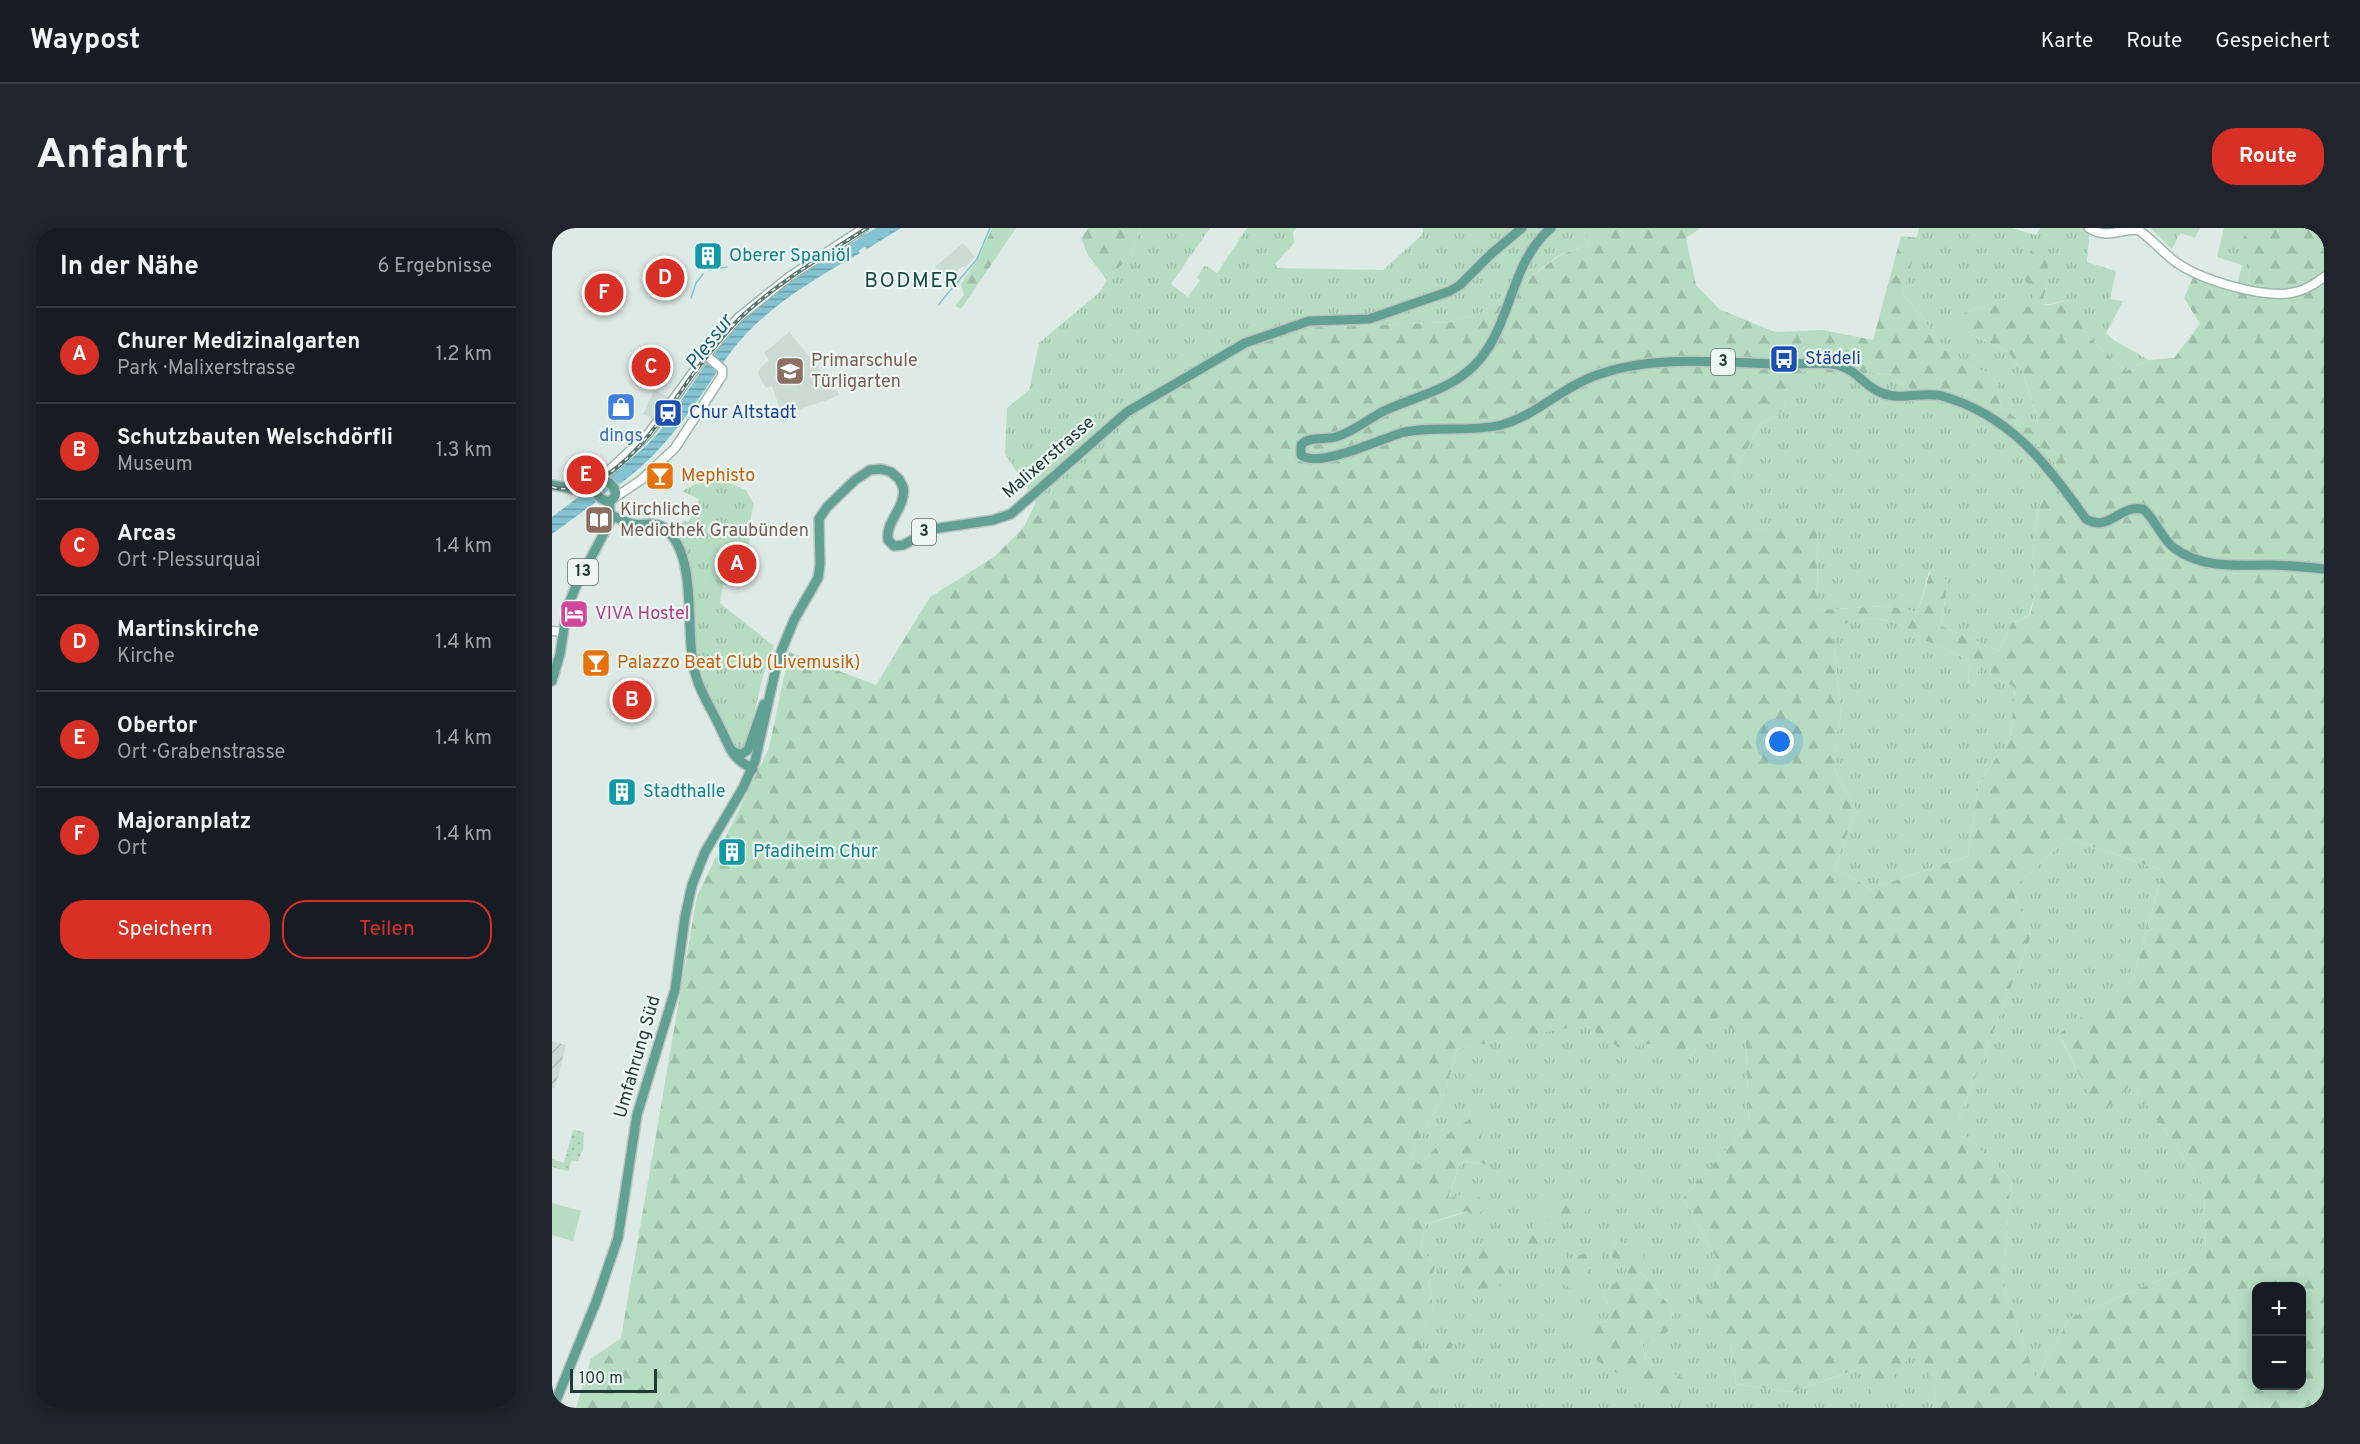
<!DOCTYPE html>
<html lang="de">
<head>
<meta charset="utf-8">
<style>
	:root { --surface:#171b24; --page:#20242c; --text:#f1f3f6; --muted:#9ea1a6; --line:#363941; --accent:#d93025 }
	body { margin:0; font-family:Overpass,sans-serif; background:var(--page); color:var(--text) }
	.controls { position:absolute; right:18px; bottom:18px; display:grid; overflow:hidden; border-radius:12px; box-shadow:0 3px 15px #0003 }
	.controls button { width:54px; height:54px; display:grid; place-items:center; padding:0; border:0; border-bottom:2px solid var(--line); background:var(--surface); color:var(--text); font:30px sans-serif }
	.scale { position:absolute; left:18px; bottom:15px; width:87px; box-sizing:border-box; padding-left:6px; border:3px solid #1f3a34; border-top:0; font-size:16px; line-height:21px; white-space:nowrap; color:#1f3a34; -webkit-text-stroke:4px #eef7f3; paint-order:stroke }
	.you { position:absolute; left:1228px; top:514px; width:21px; height:21px; margin:-15px; border:4px solid #fff; border-radius:50%; background:#1a73e8; box-shadow:0 0 0 9px #1a73e833 }
	.badge { display:grid; place-items:center; width:39px; height:39px; border-radius:50%; background:var(--accent); color:#fff; font-size:20px; font-weight:700 }
	.pin { position:absolute; translate:-50% -50%; border:3px solid #fff; box-shadow:0 2px 6px #0006 }
	.list { margin:0; padding:0; list-style:none }
	h2 { display:flex; justify-content:space-between; align-items:center; height:78px; margin:0; padding:0 24px; font-size:26px }
	h2 small { font-size:20px; font-weight:400; color:var(--muted) }
	.list li { display:grid; grid-template-columns:39px 1fr auto; gap:18px; align-items:center; box-sizing:border-box; height:96px; padding:0 24px; border-top:2px solid var(--line) }
	.list b { display:block; font-size:22px; white-space:nowrap }
	.list p { margin:0; font-size:20px; white-space:nowrap; color:var(--muted) }
	.list em { font-size:20px; font-style:normal; color:var(--muted) }
	.actions { display:flex; gap:12px; padding:18px 24px }
	.actions a { flex:1; padding:14px 0; border:2px solid var(--accent); border-radius:24px; text-align:center; font-size:21px; color:var(--accent) }
	.actions .main { background:var(--accent); color:#fff }
	.map { position:relative; flex:none; width:1772px; height:1180px; overflow:hidden; border-radius:24px }
	header { display:flex; align-items:center; gap:36px; box-sizing:border-box; height:84px; padding:0 30px; background:var(--surface); border-bottom:2px solid var(--line) }
	header strong { font-size:28px }
	nav { display:flex; gap:33px; margin-inline-start:auto; font-size:21px }
	.intro { display:flex; align-items:center; justify-content:space-between; box-sizing:border-box; height:144px; padding:0 36px }
	h1 { margin:0; font-size:42px }
	.button { padding:15px 27px; border-radius:24px; background:var(--accent); color:#fff; font-size:21px; font-weight:700 }
	main { display:flex; gap:36px; padding:0 36px }
	aside { flex:1; background:var(--surface); border-radius:24px; box-shadow:0 3px 15px #0003 }
	.map>svg:first-child { display:block }
</style>
</head>
<body>
<header>
<strong>Waypost</strong>
<nav><a>Karte</a><a>Route</a><a>Gespeichert</a></nav>
</header>
<div class="intro"><h1>Anfahrt</h1><a class="button">Route</a></div>
<main>
<aside>
<h2>In der Nähe<small>6 Ergebnisse</small></h2>
<ul class="list">
<li><span class="badge">A</span><div><b>Churer Medizinalgarten</b><p>Park · Malixerstrasse</p></div><em>1.2 km</em></li>
<li><span class="badge">B</span><div><b>Schutzbauten Welschdörfli</b><p>Museum</p></div><em>1.3 km</em></li>
<li><span class="badge">C</span><div><b>Arcas</b><p>Ort · Plessurquai</p></div><em>1.4 km</em></li>
<li><span class="badge">D</span><div><b>Martinskirche</b><p>Kirche</p></div><em>1.4 km</em></li>
<li><span class="badge">E</span><div><b>Obertor</b><p>Ort · Grabenstrasse</p></div><em>1.4 km</em></li>
<li><span class="badge">F</span><div><b>Majoranplatz</b><p>Ort</p></div><em>1.4 km</em></li>
</ul>
<div class="actions"><a class="main">Speichern</a><a>Teilen</a></div>
</aside>
<div class="map">
<svg width="1772" height="1180" viewBox="0 0 1772 1180">
	<defs>
		<pattern id="industrial-furrows" width="10" height="10" patternUnits="userSpaceOnUse" patternTransform="scale(1.5)"><rect width="10" height="10" fill="#ccdad4"/><path d="M-1 1l2-2M0 10L10 0M9 11l2-2" fill="none" stroke="#afbcb7"/></pattern>
		<pattern id="grass-tufts" width="24" height="20" patternUnits="userSpaceOnUse" patternTransform="scale(1.5)"><rect width="24" height="20" fill="#b6ddc2"/><path d="M3 7l-1-3M5 7V3M7 7l1-3M15 17l-1-3M17 17v-4M19 17l1-3" fill="none" stroke="#9cbea7"/></pattern>
		<pattern id="forest-firs" width="22" height="20" patternUnits="userSpaceOnUse" patternTransform="scale(1.5)"><rect width="22" height="20" fill="#b6ddc2"/><path d="M5 1l3.5 6h-7zM16 11l3.5 6h-7z" fill="#9cbea7"/></pattern>
		<pattern id="garden-dots" width="8" height="8" patternUnits="userSpaceOnUse" patternTransform="scale(1.5)"><rect width="8" height="8" fill="#b6ddc2"/><path d="M2 2h.1M6 6h.1" fill="none" stroke="#9cbea7" stroke-width="1.8" stroke-linecap="round"/></pattern>
		<pattern id="water-rules" width="6" height="5" patternUnits="userSpaceOnUse" patternTransform="scale(1.5)"><rect width="6" height="5" fill="#83c3d2"/><path d="M0 2.5h6" fill="none" stroke="#6b9fab"/></pattern>
	</defs>
	<rect width="100%" height="100%" fill="#deeae5"/>
	<!-- built -->
	<g fill="#ccdad4">
		<path d="M411,15l12,14 -10,10 -2,-1 -16,14 -12,-13z"/>
		<path d="M237,104l51,62 -10,5 -48,16 -10,-29 -6,2 -8,-14 2,-6 9,-8 -5,-7z"/>
		<path d="M102,162l17,8 -16,22 -12,-6z"/>
	</g>
	<!-- industrial -->
	<path fill="url(#industrial-furrows)" d="M0,813l14,4 -11,43h-3z"/>
	<!-- grass -->
	<g fill="url(#grass-tufts)" fill-rule="evenodd">
		<path d="M590,0h68l-39,56 17,13 12,-17 -3,-3 8,-12 12,8 30,-45h50l-4,4 1,11 -19,21 2,4 106,2 39,-35 1,-7h160l6,16 -31,12 -75,56 -30,10 -151,6 -157,78 -122,123 13,-27 -31,-48 2,-46 22,-18 10,-47 61,-51 7,-12 22,-23z"/>
		<path d="M1367,0h93l24,7 4,-7h50l-3,34 29,9 -6,28 13,2 -17,32 9,8 34,19 -23,11 -41,-37 -8,-31c-16,-6 -20,2 -35,2l5,-23 -12,11 -6,15 -25,-10 -42,16 9,21 37,17 15,20 15,51 -10,5 -27,-22 -7,-32 -34,-10 -23,-20 -12,-24 -22,-25z"/>
		<path d="M1598,0h50l-5,10 -15,-5 -8,16z"/>
		<path d="M1672,0h23l-9,28 13,9 -5,23 -9,-2 5,-21 -25,-8z"/>
		<path d="M1252,143l35,2 15,6 15,-7 21,3 21,14 22,2 70,31 38,26 18,19 -21,42 -5,41 3,42 -7,23 -18,9 -12,27 -58,-25 7,-45 -19,-9 -11,40 -31,-6 -69,4 -1,-79 -81,-2 -2,-56 26,-48 24,-15 5,-29z"/>
		<path d="M160,248l34,14 8,15c-11,27 8,79 -31,80l-3,18 54,43 -11,30 -15,64 -11,14 -37,-70 -11,-94 -18,-56 13,-13 5,1 10,-23 -17,-8z"/>
		<path d="M1320,390l23,4 30,18 45,21 -2,21 6,4 6,-21 35,23 -5,50 -31,45 -11,73 -98,33 -35,-22 21,-58 -22,-40 2,-32 5,-19 -7,-75 -11,-16z"/>
		<path d="M1517,610l94,33 -30,108 -74,56 41,79 32,-30 72,103 2,73 -136,58 -34,60 -33,-92 8,-107 -55,-53 75,-190 -19,-47z"/>
		<path d="M1166,787l28,28 3,81 -66,74 36,65 -6,24 -19,7 37,52 5,38 55,8 77,-26 3,26 48,-47 17,46 -3,17h-493l-2,-15 -8,-9 19,-43 -10,12 -16,-5v-22l10,-19 -4,-25 6,-15 -14,-19 5,-24 61,-18 -39,-7 13,-38 24,3 -34,-33 -32,35 -9,-9 35,-64 12,-44 127,-25 37,25 33,-7 37,14zM1064,1010l24,33 33,39 -3,19 -12,11 -17,-1 5,22 44,21 -112,-53 29,-8 4,-12 -9,-14 27,-24 -19,-16z"/>
	</g>
	<!-- forest -->
	<g fill="url(#forest-firs)" fill-rule="evenodd">
		<path d="M440,0h24l-55,81 -6,-3 9,-11 -3,-11 18,-27z"/>
		<path d="M536,0h54l-13,29 -22,23 -19,-25 -7,-17z"/>
		<path d="M1031,0h118l-15,10 10,47 23,24 56,23 48,-2 50,10 28,-104 17,2 -15,57 22,25 12,24 23,20 34,10 7,32 27,22 10,-6 -15,-50 -15,-20 -37,-17 -17,-11 8,-10 42,-16 25,9 5,-15 -13,-17 10,-26 17,11 -1,22 -5,23c15,1 19,-8 36,-2l7,31 41,37 23,-11 25,-2 26,-34 -16,-26 11,-25 51,15 5,-23 -14,-9 10,-28h77v1180h-391l3,-17 -18,-45 -41,51 -6,-5 -4,-26 -76,26 -55,-8 -5,-38 -38,-52 20,-7 6,-24 -36,-65 66,-74 -3,-81 -28,-27 -27,40 -37,-13 -33,6 -37,-24 -127,24 -12,44 -35,64 10,8 31,-34 30,-19 6,7 -6,18 10,23 -5,4 -25,-3 -13,37 26,-6 13,13 -12,13 -8,-7 -41,13 -5,24 14,19 -6,16 4,24 -10,19v22l16,5 10,-12 4,3 -8,21 -15,19 8,9 2,15h-864l15,-49 30,-21 76,-442 72,-148 20,-96 87,33 54,-88 64,-40 151,-151 52,-34 50,-25 55,-19 151,-6 30,-10 76,-56 30,-12zM1252,143l35,2 15,6 15,-7 21,3 21,14 22,2 70,31 38,26 17,19 -20,42 -5,41 3,42 -6,23 -19,9 -12,27 -58,-25 7,-45 -18,-9 -12,40 -31,-6 -69,4 -1,-80 -80,-1 -3,-56 26,-48 24,-15 5,-28zM1320,390l23,4 30,18 45,21 -2,21 6,4 6,-20 35,22 -5,50 -31,45 -11,73 -98,33 -35,-22 21,-58 -22,-40 2,-32 5,-19 -7,-75 -10,-15zM1517,610l94,33 -30,108 -74,55 41,81 32,-31 72,103 2,73 -136,58 -34,60 -33,-92 8,-107 -55,-53 75,-190 -19,-47zM1704,1058h46v100h-46z"/>
		<path d="M1032,974l2,8 -7,12h-5l-3,-6 -21,4 -10,9v23l-13,-7 13,-36z"/>
		<path d="M1064,1010l29,18 -5,15 33,39 -3,19 -12,12 -17,-1 5,21 45,21 -13,25 -80,-45 -21,-33 30,-8 4,-12 -9,-14 26,-24 -18,-16z"/>
		<path d="M941,1017l11,4 5,25 -10,3 1,13 -12,8 -19,-4 -16,-24 19,-21z"/>
		<path d="M1012,1021l2,17 11,-10 20,-7 5,10 -15,8 -1,11h-8l-5,11 -17,-8 -1,-29z"/>
	</g>
	<!-- garden -->
	<path fill="url(#garden-dots)" d="M21,902l11,2 -1,17 -5,12 -6,-1 -4,11 -16,-4v-8l12,4z"/>
	<!-- pitch -->
	<path fill="#b6ddc2" d="M0,975l29,8 -8,30 -21,-6z"/>
	<!-- water -->
	<g fill="url(#water-rules)">
		<path d="M325,0h24l-34,21 -7,-12z"/>
		<path d="M300,14l8,11c-52,30 -103,59 -137,110l-9,-6c16,-40 100,-91 138,-115z"/>
		<path d="M155,135l10,9c-31,45 -53,79 -97,112l-8,-9 34,-29 14,-15z"/>
		<path d="M29,267l8,2 7,5 -44,32v-17z"/>
	</g>
	<g fill="none" stroke-linecap="round" stroke-linejoin="round">
		<!-- stream -->
		<g stroke="#83c3d2" stroke-width="1.5">
			<path d="M157,42l18,-3"/>
			<path d="M139,70l5,-15 7,-9"/>
			<path d="M387,76l38,-45 13,-31"/>
		</g>
		<!-- river -->
		<g stroke="#83c3d2" stroke-width="10">
			<path d="M293,25l41,-25"/>
			<path d="M29,276l46,-33"/>
		</g>
		<!-- secondary casing -->
		<g stroke="#9db6ae" stroke-width="11">
			<g id="secondary">
				<path d="M1537,0c19,12 33,0 49,2 11,6 26,24 39,33 25,17 84,35 114,30 13,-2 23,-8 33,-16"/>
				<path d="M48,251l49,-46 53,-73 36,-42 51,-41 75,-49"/>
				<path d="M62,270l27,-18 34,-32 47,-72v-7l-16,-14"/>
				<path d="M0,403l11,1"/>
			</g>
		</g>
		<!-- primary casing -->
		<g stroke="#bcc4c2" stroke-width="12">
			<g id="primary">
				<path d="M999,0c-45,38 -38,107 -84,144 -24,20 -56,26 -83,39 -16,8 -31,21 -48,26 -12,3 -27,-1 -35,8v10c17,14 80,-16 100,-22 32,-8 67,0 100,-8 35,-9 61,-38 96,-50 55,-20 118,-13 176,-11 19,1 39,-2 59,0 26,4 30,22 50,29 19,8 40,-2 60,3 70,20 104,68 144,123 24,14 33,-15 57,-10 13,11 18,29 31,39 29,21 62,17 95,17 18,0 36,2 55,4"/>
				<path d="M50,251c10,4 19,13 9,22 -11,1 -18,-9 -15,-19z"/>
				<path d="M0,257l20,4h23"/>
				<path d="M59,287c7,3 14,7 22,9 12,2 23,-4 34,6 31,29 18,101 27,138 4,21 17,40 26,59 11,22 10,30 33,42"/>
				<path d="M0,453l8,-27 7,-46 10,-24 34,-64 -2,-18"/>
				<path d="M179,522l9,5 8,-5 16,-46"/>
				<path d="M1,1180l43,-106 22,-64 19,-123 38,-125 10,-73 7,-32 13,-33 38,-64 12,-27 23,-102 16,-39 24,-42 2,-13 -1,-46 8,-12 28,-27 15,-10 11,-1 10,3 8,7 4,8c4,20 -18,34 -15,53l6,6 9,-1 30,-16 60,-9 18,-6 116,-102 118,-69 64,-22 60,-2 81,-28 10,-6 31,-31 31,-26"/>
			</g>
		</g>
		<!-- secondary -->
		<use href="#secondary" stroke="#fff" stroke-width="8"/>
		<!-- primary -->
		<use href="#primary" stroke="#61a193" stroke-width="9"/>
		<!-- rail casing -->
		<g stroke="#59766f" stroke-width="4">
			<path id="rail" d="M0,259c60,15 112,-72 141,-113 15,-19 30,-39 47,-56 38,-36 83,-62 127,-90"/>
		</g>
		<!-- rail -->
		<use href="#rail" stroke="#eef7f3" stroke-width="1.5" stroke-dasharray="4.5" stroke-linecap="butt"/>
	</g>
	<!-- icons -->
	<defs>
		<g id="building-square" transform="scale(1.5)"><rect x="-9" y="-9" width="18" height="18" rx="4" fill="#0f9aa8" stroke="#eef7f3"/><path d="M-4-6H4V6H1V3H-1V6H-4ZM-2.5-4.3h1.7v1.8h-1.7ZM.8-4.3h1.7v1.8H.8ZM-2.5-1h1.7V.8h-1.7ZM.8-1h1.7V.8H.8Z" fill="#fff"/></g>
		<g id="bus-square" transform="scale(1.5)"><rect x="-9" y="-9" width="18" height="18" rx="4" fill="#1a4fb4" stroke="#eef7f3"/><path d="M-5-6H5V4H4V6H2V4H-2V6H-4V4H-5ZM-3.5-4V0h7V-4ZM-3.5 1.2v1.5H-2V1.2ZM2 1.2v1.5H3.5V1.2Z" fill="#fff"/></g>
		<g id="school-square" transform="scale(1.5)"><rect x="-9" y="-9" width="18" height="18" rx="4" fill="#8d6e63" stroke="#eef7f3"/><path d="M0-5L7-2L0 1L-7-2ZM-4 1L0 2.5L4 1V4Q0 6-4 4Z" fill="#fff"/></g>
		<g id="shop-square" transform="scale(1.5)"><rect x="-9" y="-9" width="18" height="18" rx="4" fill="#3f7fe0" stroke="#eef7f3"/><path d="M-5-2.5h2.3a2.7 3.5 0 0 1 5.4 0H5L5.5 6h-11ZM-1.5-2.5h3a1.5 2.3 0 0 0-3 0Z" fill="#fff"/></g>
		<g id="station-square" transform="scale(1.5)"><rect x="-9" y="-9" width="18" height="18" rx="4" fill="#1a4fb4" stroke="#eef7f3"/><path d="M-3-6H3Q5-6 5-4V2Q5 4 3 4L4.5 6H3L1.5 4h-3L-3 6H-4.5L-3 4Q-5 4-5 2V-4Q-5-6-3-6ZM-3.5-4v3h7v-3ZM-3.5 1v1.5H-2V1ZM2 1v1.5H3.5V1Z" fill="#fff"/></g>
		<g id="bar-square" transform="scale(1.5)"><rect x="-9" y="-9" width="18" height="18" rx="4" fill="#e8710a" stroke="#eef7f3"/><path d="M-6-5H6L.8 .8V4.5H3.5V6h-7V4.5H-.8V.8Z" fill="#fff"/></g>
		<g id="library-square" transform="scale(1.5)"><rect x="-9" y="-9" width="18" height="18" rx="4" fill="#8d6e63" stroke="#eef7f3"/><path d="M-6-4Q-3-5.5-.7-3.5V5Q-3 3-6 4ZM6-4Q3-5.5 .7-3.5V5Q3 3 6 4Z" fill="#fff"/></g>
		<g id="hotel-square" transform="scale(1.5)"><rect x="-9" y="-9" width="18" height="18" rx="4" fill="#d1479c" stroke="#eef7f3"/><path d="M-6-4.5h1.5V1H6V5H4.5V3h-9V5H-6ZM-4 0a1.8 1.8 0 1 1 3.6 0ZM.5 0V-2.5h3Q6-2.5 6 0Z" fill="#fff"/></g>
	</defs>
	<g fill-rule="evenodd">
		<use href="#building-square" x="156" y="28"/>
		<use href="#bus-square" x="1232" y="131"/>
		<use href="#school-square" x="238" y="143"/>
		<use href="#shop-square" x="69" y="179"/>
		<use href="#station-square" x="116" y="185"/>
		<use href="#bar-square" x="108" y="248"/>
		<use href="#library-square" x="47" y="292"/>
		<use href="#hotel-square" x="22" y="386"/>
		<use href="#bar-square" x="44" y="435"/>
		<use href="#building-square" x="70" y="564"/>
		<use href="#building-square" x="180" y="624"/>
	</g>
	<g text-anchor="middle" dominant-baseline="central" stroke-width="4.5" stroke-linejoin="round" paint-order="stroke">
		<!-- shield labels -->
		<g fill="#eef7f3" stroke="#5d736d" stroke-width="1.5">
			<rect x="1159" y="121" width="24" height="26" rx="4.5"/>
			<rect x="360" y="291" width="24" height="26" rx="4.5"/>
			<rect x="16" y="331" width="30" height="26" rx="4.5"/>
		</g>
		<g font-size="16" font-weight="bold" fill="#1f3a34">
			<text x="1171" y="134">3</text>
			<text x="372" y="304">3</text>
			<text x="31" y="344">13</text>
		</g>
		<!-- culture labels -->
		<g font-size="18" fill="#0d838f" stroke="#eef7f3" text-anchor="start">
			<text x="177" y="28">Oberer Spaniöl</text>
			<text x="91" y="564">Stadthalle</text>
			<text x="201" y="624">Pfadiheim Chur</text>
		</g>
		<!-- transit labels -->
		<g font-size="18" fill="#164399" stroke="#eef7f3" text-anchor="start">
			<text x="1253" y="131">Städeli</text>
			<text x="137" y="185">Chur Altstadt</text>
		</g>
		<!-- education labels -->
		<g font-size="18" fill="#785e54" stroke="#eef7f3" text-anchor="start">
			<text x="259" y="133">Primarschule<tspan x="259" dy="21">Türligarten</tspan></text>
			<text x="68" y="282">Kirchliche<tspan x="68" dy="21">Mediothek Graubünden</tspan></text>
		</g>
		<!-- shop labels -->
		<g font-size="18" fill="#366cbe" stroke="#eef7f3">
			<text x="69" y="208">dings</text>
		</g>
		<!-- street labels -->
		<g font-size="18" fill="#1f3a34" stroke="#eef7f3">
			<text transform="translate(497 230) rotate(-41)">Malixerstrasse</text>
			<text transform="translate(86 829) rotate(-74)">Umfahrung Süd</text>
		</g>
		<!-- food labels -->
		<g font-size="18" fill="#c56008" stroke="#eef7f3" text-anchor="start">
			<text x="129" y="248">Mephisto</text>
			<text x="65" y="435">Palazzo Beat Club (Livemusik)</text>
		</g>
		<!-- hotel labels -->
		<g font-size="18" fill="#b23c85" stroke="#eef7f3" text-anchor="start">
			<text x="43" y="386">VIVA Hostel</text>
		</g>
		<!-- water labels -->
		<g font-size="20" font-style="italic" fill="#186377" stroke="#eef7f3">
			<text transform="translate(158 115) rotate(-52)">Plessur</text>
		</g>
		<!-- quarter labels -->
		<g font-size="21" letter-spacing="1.5" fill="#1b4c42" stroke="#eef7f3">
			<text x="360" y="53">BODMER</text>
		</g>
	</g>
</svg>
<div class="controls">
<button>+</button>
<button>−</button>
</div>
<div class="scale">100 m</div>
<div class="you"></div>
<div class="pin badge" style="left:185px;top:336px">A</div>
<div class="pin badge" style="left:80px;top:472px">B</div>
<div class="pin badge" style="left:99px;top:139px">C</div>
<div class="pin badge" style="left:113px;top:50px">D</div>
<div class="pin badge" style="left:34px;top:247px">E</div>
<div class="pin badge" style="left:52px;top:65px">F</div>
</div>
</main>
</body>
</html>
